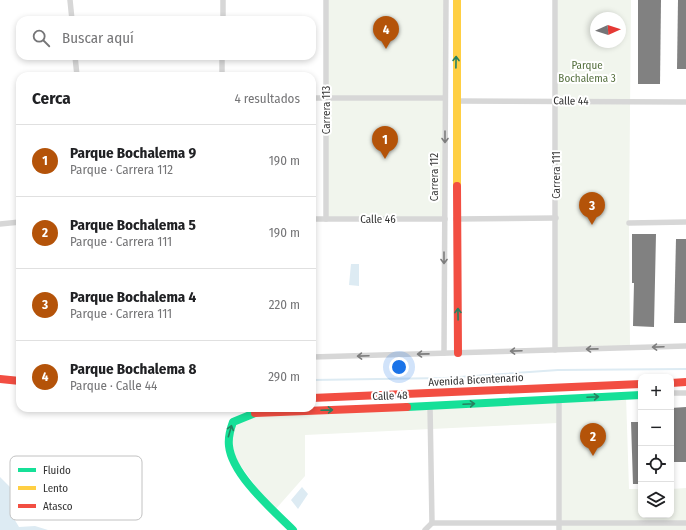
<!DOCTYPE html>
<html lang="es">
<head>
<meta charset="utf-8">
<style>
	:root { --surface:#fff; --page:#f6f6f6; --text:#202124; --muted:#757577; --line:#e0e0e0; --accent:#b45309 }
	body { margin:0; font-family:"Fira Sans Condensed",sans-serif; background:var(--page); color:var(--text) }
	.controls { position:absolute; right:12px; bottom:12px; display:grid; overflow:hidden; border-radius:8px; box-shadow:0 2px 6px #0003 }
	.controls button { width:36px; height:36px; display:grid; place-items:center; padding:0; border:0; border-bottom:1px solid var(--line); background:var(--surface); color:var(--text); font:20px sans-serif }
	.compass { position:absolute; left:590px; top:12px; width:36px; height:36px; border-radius:50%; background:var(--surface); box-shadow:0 2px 6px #0003; rotate:87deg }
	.you { position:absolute; left:399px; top:367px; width:14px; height:14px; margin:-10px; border:3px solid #fff; border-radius:50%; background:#1a73e8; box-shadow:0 0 0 6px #1a73e833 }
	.badge { display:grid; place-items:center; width:26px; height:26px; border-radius:50%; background:var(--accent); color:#fff; font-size:13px; font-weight:700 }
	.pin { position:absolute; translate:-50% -33px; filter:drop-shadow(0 1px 2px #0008) }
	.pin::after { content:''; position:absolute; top:21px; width:14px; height:12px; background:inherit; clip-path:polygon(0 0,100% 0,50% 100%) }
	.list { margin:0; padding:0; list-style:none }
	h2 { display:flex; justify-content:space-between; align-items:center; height:52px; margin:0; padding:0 16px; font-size:17px }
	h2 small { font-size:13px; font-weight:400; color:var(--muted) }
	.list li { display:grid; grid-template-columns:26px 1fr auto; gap:12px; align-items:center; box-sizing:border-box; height:72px; padding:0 16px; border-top:1px solid var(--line) }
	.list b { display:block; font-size:15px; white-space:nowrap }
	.list p { margin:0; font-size:13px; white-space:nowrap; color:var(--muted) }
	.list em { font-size:13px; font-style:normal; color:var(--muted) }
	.icon { flex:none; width:22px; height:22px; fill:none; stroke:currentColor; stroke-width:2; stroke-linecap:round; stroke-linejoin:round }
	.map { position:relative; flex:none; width:686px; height:530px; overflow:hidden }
	.search { position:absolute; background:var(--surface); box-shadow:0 2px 6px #0003; left:16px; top:16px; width:300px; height:44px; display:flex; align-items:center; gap:10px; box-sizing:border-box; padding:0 14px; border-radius:12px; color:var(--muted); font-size:15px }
	.panel { position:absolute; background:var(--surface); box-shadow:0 2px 6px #0003; left:16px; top:72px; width:300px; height:340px; border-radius:12px }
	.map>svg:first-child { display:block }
</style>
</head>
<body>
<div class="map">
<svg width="686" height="530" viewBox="0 0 686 530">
	<rect width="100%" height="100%" fill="#fff"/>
	<!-- green -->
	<g fill="#f1f5ed" fill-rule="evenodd">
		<path d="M326,0h120l-1,219h-119z"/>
		<path d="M555,0h76l-2,223 1,125 -75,2zM596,18h24v24h-24z"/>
		<path d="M626,396l3,93h12v26h30v-26l15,-1v42h-127l-1,-107 -253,12v41l-31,35 -45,-61 4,-28 16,-8z"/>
	</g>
	<!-- water -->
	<g fill="#ddebf3">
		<path d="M351,264h8v22l-10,-1z"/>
		<path d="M0,477l15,15 -5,20 9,15 16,-1 13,4h-48z"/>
		<path d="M302,487l6,7 -10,15 -7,-9z"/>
	</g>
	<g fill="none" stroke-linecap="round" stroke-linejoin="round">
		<!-- stream -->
		<path stroke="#ddebf3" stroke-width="2" d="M312,380l133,-2 113,-8 128,-1"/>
	</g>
	<!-- building -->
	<g fill="#818181">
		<path d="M638,0h23l-1,84h-22z"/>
		<path d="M678,0h8v69h-9z"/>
		<path d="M632,234h24l-2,93 -21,-1 1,-43h-2z"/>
		<path d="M676,239h10v84h-12z"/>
		<path d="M686,407v55h-15v-54z"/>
		<path d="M631,422h10v62h-8z"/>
	</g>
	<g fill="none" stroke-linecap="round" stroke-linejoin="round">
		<!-- street -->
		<g stroke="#d7d7d7" stroke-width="5.5">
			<path d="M70,0l2,20"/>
			<path d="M223,20v-20"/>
			<path d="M75,56l2,20"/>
			<path d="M222,76v-20"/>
			<path d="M312,98h133"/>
			<path d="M456,101l230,1"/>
			<path d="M312,219h133"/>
			<path d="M326,219v-219"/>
			<path d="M456,219l100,-1"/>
			<path d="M629,223l57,-1"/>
			<path d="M0,224l20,-2"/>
			<path d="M555,350v-350"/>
			<path d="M444,353l2,-353"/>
			<path d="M312,357l374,-11"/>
			<path d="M671,393h15"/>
			<path d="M430,406l2,117"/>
			<path d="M425,530l7,-7h254"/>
			<path d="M559,530v-131"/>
		</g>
		<!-- fast -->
		<g stroke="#16e098" stroke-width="8">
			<path d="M407,407l234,-12"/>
			<path d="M255,413l-22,9c-3,8 -5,16 -4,24 3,29 44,64 64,84"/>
		</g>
		<!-- slow -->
		<path stroke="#ffcf43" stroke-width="8" d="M457,186v-186"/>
		<!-- jam -->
		<g stroke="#f24e42" stroke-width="8">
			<path d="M457,186l1,167"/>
			<path d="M0,379l20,2"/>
			<path d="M671,383l15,-1"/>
			<path d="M312,398l329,-14"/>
			<path d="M255,413l152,-6"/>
		</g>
	</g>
	<!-- one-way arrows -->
	<defs><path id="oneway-shaft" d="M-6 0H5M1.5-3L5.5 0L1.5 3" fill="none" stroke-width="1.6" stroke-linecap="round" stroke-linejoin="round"/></defs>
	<g stroke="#268160">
		<use href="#oneway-shaft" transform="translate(456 62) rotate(-89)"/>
		<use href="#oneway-shaft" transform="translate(458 314) rotate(-91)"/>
		<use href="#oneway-shaft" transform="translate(593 397) rotate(-3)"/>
		<use href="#oneway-shaft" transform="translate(469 404) rotate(-3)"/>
		<use href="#oneway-shaft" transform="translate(327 410) rotate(-2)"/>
		<use href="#oneway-shaft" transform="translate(230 431) rotate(-74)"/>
	</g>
	<g stroke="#7d7d7d">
		<use href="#oneway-shaft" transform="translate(445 137) rotate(90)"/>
		<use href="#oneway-shaft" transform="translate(444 258) rotate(90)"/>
		<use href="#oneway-shaft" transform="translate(658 347) rotate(178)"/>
		<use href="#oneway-shaft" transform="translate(592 349) rotate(179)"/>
		<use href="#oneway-shaft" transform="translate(516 351) rotate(178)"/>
		<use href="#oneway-shaft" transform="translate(423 354) rotate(179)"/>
		<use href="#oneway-shaft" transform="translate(363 356) rotate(178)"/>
	</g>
	<g text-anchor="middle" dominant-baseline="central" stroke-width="4" stroke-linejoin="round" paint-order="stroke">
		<!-- park labels -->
		<g font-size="11" fill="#56703f" stroke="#fff">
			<text x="587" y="65">Parque<tspan x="587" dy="13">Bochalema 3</tspan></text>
		</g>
		<!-- street labels -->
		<g font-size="11" fill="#333" stroke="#fff">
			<text transform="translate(571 101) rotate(1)">Calle 44</text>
			<text transform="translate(326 110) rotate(-90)">Carrera 113</text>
			<text transform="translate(556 175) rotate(-90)">Carrera 111</text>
			<text transform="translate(434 177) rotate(-90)">Carrera 112</text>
			<text x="378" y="219">Calle 46</text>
			<text transform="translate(476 380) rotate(-3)">Avenida Bicentenario</text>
			<text transform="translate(390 396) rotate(-2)">Calle 48</text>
		</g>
	</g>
	<!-- legend -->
	<rect x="10" y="456" width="132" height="64" rx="6" fill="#fff" stroke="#c2c2c2" stroke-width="1"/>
	<rect x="18" y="468" width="18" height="4" fill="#16e098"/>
	<rect x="18" y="486" width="18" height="4" fill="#ffcf43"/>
	<rect x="18" y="504" width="18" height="4" fill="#f24e42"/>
	<g font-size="11" fill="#333">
		<text x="43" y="474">Fluido</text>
		<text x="43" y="492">Lento</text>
		<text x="43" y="510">Atasco</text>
	</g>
</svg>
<div class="controls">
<button>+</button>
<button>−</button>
<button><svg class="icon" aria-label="locate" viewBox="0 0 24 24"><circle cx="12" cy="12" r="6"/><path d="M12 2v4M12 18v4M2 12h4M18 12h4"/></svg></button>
<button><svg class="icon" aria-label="layers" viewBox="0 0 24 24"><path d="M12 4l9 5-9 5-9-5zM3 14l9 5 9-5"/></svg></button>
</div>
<svg class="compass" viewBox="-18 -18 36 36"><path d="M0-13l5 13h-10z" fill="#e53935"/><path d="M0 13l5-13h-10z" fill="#757577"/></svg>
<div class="you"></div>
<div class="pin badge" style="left:385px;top:159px">1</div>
<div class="pin badge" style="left:593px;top:456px">2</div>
<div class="pin badge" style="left:592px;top:225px">3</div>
<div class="pin badge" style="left:386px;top:49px">4</div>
<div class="search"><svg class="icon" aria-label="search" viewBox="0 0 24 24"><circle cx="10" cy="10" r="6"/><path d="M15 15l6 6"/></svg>Buscar aquí</div>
<section class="panel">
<h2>Cerca<small>4 resultados</small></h2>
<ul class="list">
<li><span class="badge">1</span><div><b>Parque Bochalema 9</b><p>Parque · Carrera 112</p></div><em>190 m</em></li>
<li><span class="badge">2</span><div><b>Parque Bochalema 5</b><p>Parque · Carrera 111</p></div><em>190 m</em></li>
<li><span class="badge">3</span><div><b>Parque Bochalema 4</b><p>Parque · Carrera 111</p></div><em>220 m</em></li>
<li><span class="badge">4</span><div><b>Parque Bochalema 8</b><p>Parque · Calle 44</p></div><em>290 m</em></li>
</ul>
</section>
</div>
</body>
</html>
